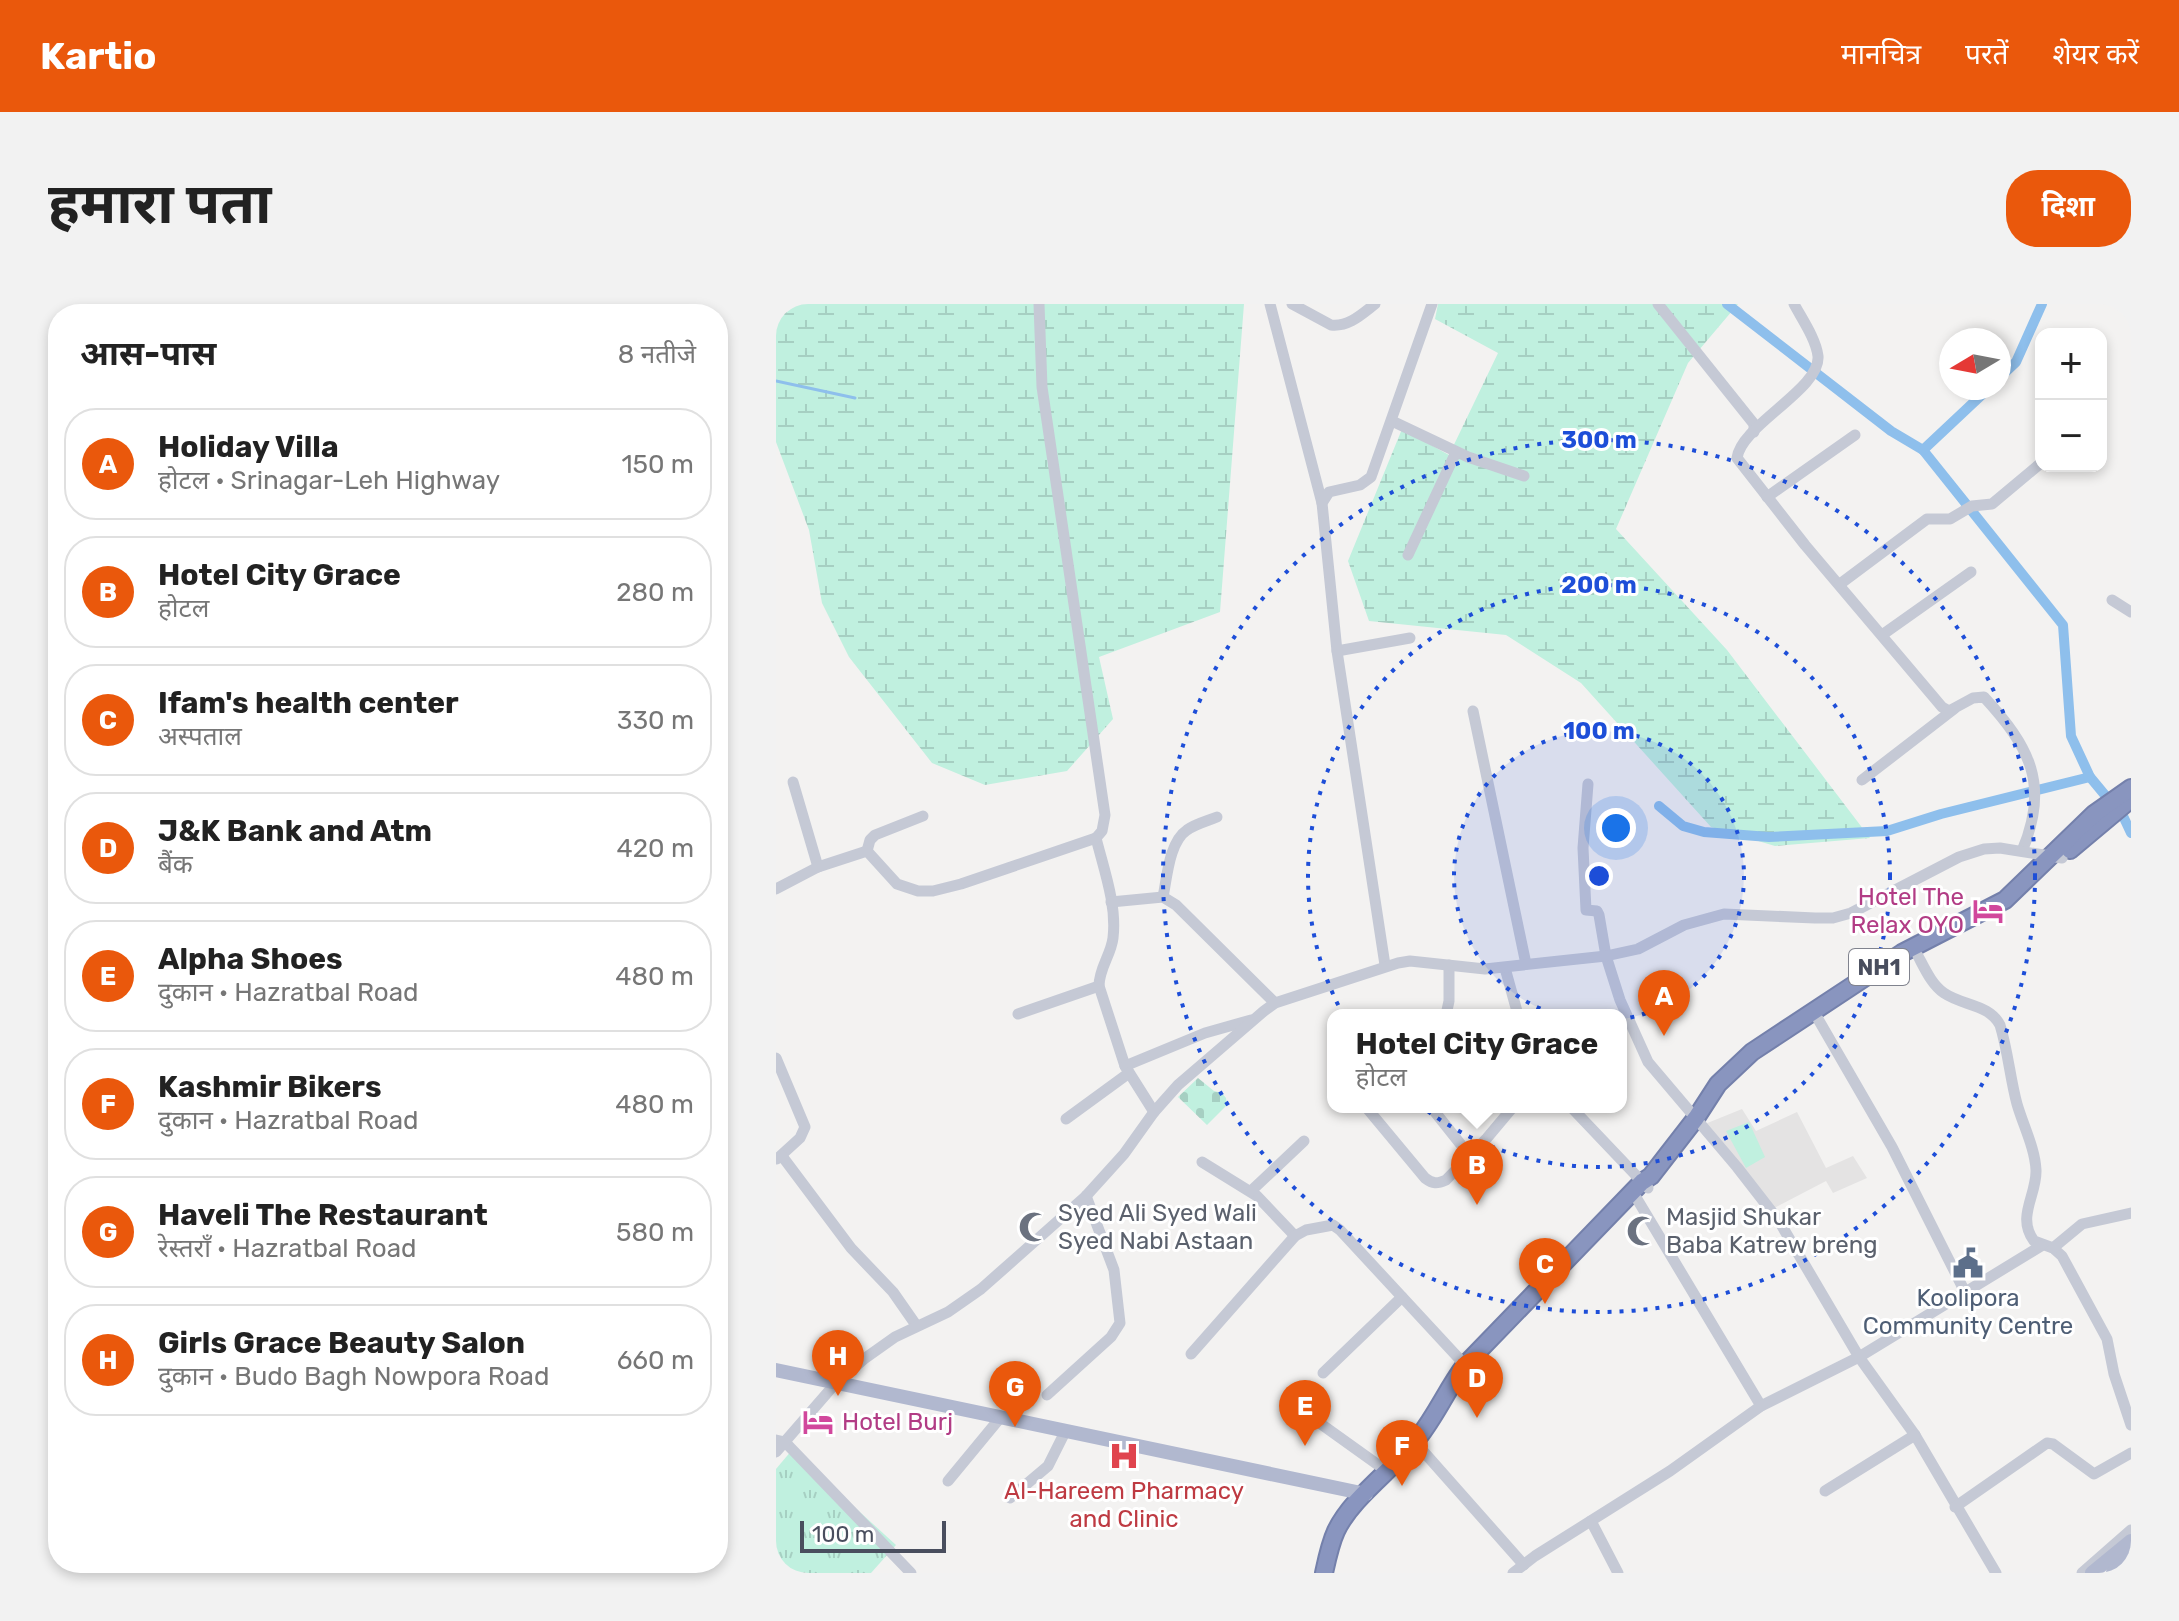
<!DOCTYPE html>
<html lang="hi">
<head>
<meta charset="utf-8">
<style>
	:root { --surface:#fff; --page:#f2f2f2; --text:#222; --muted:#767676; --line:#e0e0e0; --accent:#ea580c }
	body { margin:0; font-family:Rubik,"Noto Sans Devanagari",sans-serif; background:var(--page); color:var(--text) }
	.controls { position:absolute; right:24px; top:24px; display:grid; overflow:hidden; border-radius:16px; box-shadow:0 4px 12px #0003 }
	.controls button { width:72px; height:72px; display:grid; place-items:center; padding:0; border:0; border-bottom:2px solid var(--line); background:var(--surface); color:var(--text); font:40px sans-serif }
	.compass { position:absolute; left:1163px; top:24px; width:72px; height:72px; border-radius:50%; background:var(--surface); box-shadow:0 4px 12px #0003; rotate:260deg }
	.scale { position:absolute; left:24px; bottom:20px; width:146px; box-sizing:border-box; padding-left:8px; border:4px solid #494e5e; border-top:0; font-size:22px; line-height:28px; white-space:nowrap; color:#494e5e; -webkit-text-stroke:6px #fff; paint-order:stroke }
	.you { position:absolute; left:840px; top:524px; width:28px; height:28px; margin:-20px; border:6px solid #fff; border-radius:50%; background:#1a73e8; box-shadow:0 0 0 12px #1a73e833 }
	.badge { display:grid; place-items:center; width:52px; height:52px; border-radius:50%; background:var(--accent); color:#fff; font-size:26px; font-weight:700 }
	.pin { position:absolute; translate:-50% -66px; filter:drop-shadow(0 2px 4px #0008) }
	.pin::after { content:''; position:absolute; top:42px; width:28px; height:24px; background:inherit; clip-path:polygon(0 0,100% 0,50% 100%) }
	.popup { position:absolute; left:551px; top:705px; width:300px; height:104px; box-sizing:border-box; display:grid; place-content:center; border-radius:16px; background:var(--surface); filter:drop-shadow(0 2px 6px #0005); font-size:26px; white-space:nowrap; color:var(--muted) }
	.popup b { font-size:30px; color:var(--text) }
	.popup::after { content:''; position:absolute; left:50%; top:100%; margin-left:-16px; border:16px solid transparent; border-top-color:var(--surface) }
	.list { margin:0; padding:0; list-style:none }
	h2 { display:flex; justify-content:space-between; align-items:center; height:104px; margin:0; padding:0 32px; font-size:34px }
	h2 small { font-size:26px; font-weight:400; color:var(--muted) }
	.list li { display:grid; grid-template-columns:52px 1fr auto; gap:24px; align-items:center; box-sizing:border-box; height:112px; margin:0 16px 16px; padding:0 16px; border:2px solid var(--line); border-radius:32px }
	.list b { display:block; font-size:30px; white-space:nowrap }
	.list p { margin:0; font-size:26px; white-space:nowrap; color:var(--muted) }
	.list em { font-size:26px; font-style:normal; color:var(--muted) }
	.map { position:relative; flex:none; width:1355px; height:1269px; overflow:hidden; border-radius:32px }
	header { display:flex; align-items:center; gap:48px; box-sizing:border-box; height:112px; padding:0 40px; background:var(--accent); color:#fff }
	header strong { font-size:38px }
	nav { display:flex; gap:44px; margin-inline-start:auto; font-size:28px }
	.intro { display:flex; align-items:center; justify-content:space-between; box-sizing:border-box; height:192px; padding:0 48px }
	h1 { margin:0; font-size:56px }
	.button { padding:20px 36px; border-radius:32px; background:var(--accent); color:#fff; font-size:28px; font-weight:700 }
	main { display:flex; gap:48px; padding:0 48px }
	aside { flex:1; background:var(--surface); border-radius:32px; box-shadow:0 4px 12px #0003 }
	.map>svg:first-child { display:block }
</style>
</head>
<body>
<header>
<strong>Kartio</strong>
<nav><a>मानचित्र</a><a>परतें</a><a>शेयर करें</a></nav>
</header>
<div class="intro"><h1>हमारा पता</h1><a class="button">दिशा</a></div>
<main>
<aside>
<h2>आस-पास<small>8 नतीजे</small></h2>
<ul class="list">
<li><span class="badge">A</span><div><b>Holiday Villa</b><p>होटल · Srinagar-Leh Highway</p></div><em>150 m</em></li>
<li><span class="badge">B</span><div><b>Hotel City Grace</b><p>होटल</p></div><em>280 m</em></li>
<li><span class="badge">C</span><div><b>Ifam's health center</b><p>अस्पताल</p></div><em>330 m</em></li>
<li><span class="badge">D</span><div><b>J&amp;K Bank and Atm</b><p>बैंक</p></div><em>420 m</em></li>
<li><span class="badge">E</span><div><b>Alpha Shoes</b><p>दुकान · Hazratbal Road</p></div><em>480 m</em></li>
<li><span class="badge">F</span><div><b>Kashmir Bikers</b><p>दुकान · Hazratbal Road</p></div><em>480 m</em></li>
<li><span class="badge">G</span><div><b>Haveli The Restaurant</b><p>रेस्तराँ · Hazratbal Road</p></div><em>580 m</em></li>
<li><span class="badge">H</span><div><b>Girls Grace Beauty Salon</b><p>दुकान · Budo Bagh Nowpora Road</p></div><em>660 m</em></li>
</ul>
</aside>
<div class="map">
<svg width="1355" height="1269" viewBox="0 0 1355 1269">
	<defs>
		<pattern id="wetland-marsh" width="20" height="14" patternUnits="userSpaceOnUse" patternTransform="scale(2)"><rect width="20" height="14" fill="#c0f0df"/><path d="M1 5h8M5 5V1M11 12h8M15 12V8" fill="none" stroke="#a6cfc2"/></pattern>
		<pattern id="cemetery-stones" width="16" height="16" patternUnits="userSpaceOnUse" patternTransform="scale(2)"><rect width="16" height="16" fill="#c0f0df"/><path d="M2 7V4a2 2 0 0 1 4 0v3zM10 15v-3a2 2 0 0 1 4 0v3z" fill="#a6cfc2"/></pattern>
		<pattern id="park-tufts" width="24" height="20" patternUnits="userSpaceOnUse" patternTransform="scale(2)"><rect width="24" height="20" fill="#c0f0df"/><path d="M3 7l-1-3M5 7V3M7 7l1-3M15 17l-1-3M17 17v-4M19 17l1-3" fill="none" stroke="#a6cfc2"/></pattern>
	</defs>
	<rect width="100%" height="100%" fill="#f3f2f1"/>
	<!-- education -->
	<path fill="#e4e3e3" d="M966,805l14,22 41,-19 29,56 27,-12 14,22 -34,15 -7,-12 -52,27 -69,-84z"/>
	<!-- wetland -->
	<g fill="url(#wetland-marsh)">
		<path d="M0,0h468l-24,308 -121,45 14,62 -46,52 -82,14 -53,-22 -83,-106 -27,-54 -13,-73 -33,-88z"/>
		<path d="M662,0h300l-50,59 -72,166 111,121 143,188 -95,8 -64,-19 -130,-144 -75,-48 -137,-14 -21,-60 54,-132 47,26 49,-102 -63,-34z"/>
	</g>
	<!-- cemetery -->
	<path fill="url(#cemetery-stones)" d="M422,774l16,13 8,2 4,5 1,7 -20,20 -29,-28z"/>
	<!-- park -->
	<path fill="url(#park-tufts)" d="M16,1146l104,95 -25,28h-95v-104z"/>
	<!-- garden -->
	<path fill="#c0f0df" d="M973,818l16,35 -19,11 -20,-37z"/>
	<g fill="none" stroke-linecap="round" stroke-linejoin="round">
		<!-- stream -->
		<path stroke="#8ebfec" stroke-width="3" d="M0,77l79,17"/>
		<!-- canal -->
		<g stroke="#8ebfec" stroke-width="10">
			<path d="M951,0l164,127 32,19 140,175 8,111 19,41 34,41 7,15"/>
			<path d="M1223,74l17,-16 26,-58"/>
			<path d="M1147,146l66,-62"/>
			<path d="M883,502l24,20 21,6 65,5 118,-6 54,-17 149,-37"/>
		</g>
		<!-- highway casing -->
		<g stroke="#7480ab" stroke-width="20">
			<g id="highway">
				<path d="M1294,546l61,-51"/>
				<path d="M548,1269c3,-14 6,-29 12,-42 16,-34 59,-63 82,-93 19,-24 29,-49 47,-73l177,-183 9,-6 45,-58 22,-34 34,-32 150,-99 103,-53 89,-86 37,-26"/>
			</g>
		</g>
		<!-- minor -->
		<g stroke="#c5c9d5" stroke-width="11">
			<path d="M263,0l3,83 63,428 -3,16 -6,7c8,32 21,67 17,100 -2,17 -14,30 -14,48l26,80 29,46"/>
			<path d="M494,0l52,199"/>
			<path d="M516,0l39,21c18,2 31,-11 44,-21"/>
			<path d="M882,0l96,120v8"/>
			<path d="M1018,0c8,15 22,35 24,52 3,33 -77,69 -81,102l68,87 137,162 7,4 24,-13 11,-1c46,50 66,88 38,154"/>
			<path d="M616,117l76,36 56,19"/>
			<path d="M991,193l88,-62"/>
			<path d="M632,251l48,-103"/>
			<path d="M1064,280l87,-65h23l22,-13 20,-2 49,-41"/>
			<path d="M1336,296l19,12"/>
			<path d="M1106,331l89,-63"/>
			<path d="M561,347l73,-13"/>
			<path d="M697,407l53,253"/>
			<path d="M1086,476l92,-71"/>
			<path d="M17,478l25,85"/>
			<path d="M812,480l-5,64 3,62 11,1 2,4 7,41 14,44 28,62 89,105 42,54 80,136 56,78 81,138"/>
			<path d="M91,547l3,-11 5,-5 48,-19"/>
			<path d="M0,585l42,-22 49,-16 30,33 21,7h15l28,-7 135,-46"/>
			<path d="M387,593c4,-19 6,-55 24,-67 8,-6 20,-9 30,-13"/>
			<path d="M335,598l52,-5 13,8 99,98"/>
			<path d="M1142,652c7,13 14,29 26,37 19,13 45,11 56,32 8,26 10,53 17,79 6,21 18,44 19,66 1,25 -20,47 -2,71l19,7 9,8 45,83 7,35 17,51"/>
			<path d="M609,661l-48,-314 -15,-148 7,-11 31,-7 11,-8 61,-173"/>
			<path d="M729,664l13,47"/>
			<path d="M242,710l81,-28"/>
			<path d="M670,711l3,-14v-36"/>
			<path d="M1042,715l74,128 74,147"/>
			<path d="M0,754l29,69 -5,11 -23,21"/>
			<path d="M349,762l80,-33 46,-13"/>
			<path d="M590,803l59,71c8,6 12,6 21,2l41,-42 26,-31"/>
			<path d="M655,803l39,49"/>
			<path d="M795,803l77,81"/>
			<path d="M290,815l63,-46"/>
			<path d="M6,852l69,92 42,44 23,33"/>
			<path d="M426,858l55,34 38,40"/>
			<path d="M475,887l53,-50"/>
			<path d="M861,895l124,207"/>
			<path d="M1277,944l29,-24 49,-11"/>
			<path d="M415,1050l104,-118 11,-6 27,-5 7,5 125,135"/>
			<path d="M547,1069l79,-76"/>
			<path d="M271,1091l64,-58 9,-14 -6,-53 -28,-74"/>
			<path d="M524,1105l88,63"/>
			<path d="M0,1136l9,2 126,131"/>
			<path d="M639,1138l109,123"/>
			<path d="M0,1148l59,-68 29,-25 31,-22 53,-25 33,-23 105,-93 38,-42 30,-42 24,-27 86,-74 11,-8 123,-40 12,-2 75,8 121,-13 32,-7 46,-24 40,-11 91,4h18l18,-5 108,-56 25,-8 16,-1 62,10"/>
			<path d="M172,1177l52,-63"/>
			<path d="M1049,1187l90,-56"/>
			<path d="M234,1194l38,-32 17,-34"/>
			<path d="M1179,1203l92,-64 6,1 41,30 37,-21"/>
			<path d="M815,1217l27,52"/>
			<path d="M737,1269l22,-17 135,-85 91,-65 98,-49 182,-111"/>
			<path d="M1306,1269l49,-43"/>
		</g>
		<!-- major -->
		<g stroke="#b1b8cf" stroke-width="14">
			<path d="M0,1066l590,124"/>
			<path d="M1316,1269l39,-32"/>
			<path d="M1337,1269l18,-15"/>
		</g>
		<!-- highway -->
		<use href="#highway" stroke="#8995bf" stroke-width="16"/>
	</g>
	<!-- distance rings -->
	<circle cx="823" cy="572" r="145" fill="#1d4ed8" fill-opacity=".12"/>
	<g fill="none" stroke="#1d4ed8" stroke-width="4" stroke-dasharray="4 8">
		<circle cx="823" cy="572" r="145"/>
		<circle cx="823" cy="572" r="291"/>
		<circle cx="823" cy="572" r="436"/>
	</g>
	<!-- icons -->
	<defs>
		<g id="hotel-bare" transform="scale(2.4)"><path d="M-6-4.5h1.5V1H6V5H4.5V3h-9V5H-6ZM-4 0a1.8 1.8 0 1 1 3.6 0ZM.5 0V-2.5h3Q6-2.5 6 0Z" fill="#d1479c" stroke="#fff" stroke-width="2.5" paint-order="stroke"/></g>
		<g id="mosque-bare" transform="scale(2.4)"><path d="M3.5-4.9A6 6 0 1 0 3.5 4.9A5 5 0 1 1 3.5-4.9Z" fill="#6b7280" stroke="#fff" stroke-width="2.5" paint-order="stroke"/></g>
		<g id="civic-bare" transform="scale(2.4)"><path d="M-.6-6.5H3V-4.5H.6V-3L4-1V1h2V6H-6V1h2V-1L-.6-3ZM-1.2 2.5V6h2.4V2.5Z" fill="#5c6f8a" stroke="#fff" stroke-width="2.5" paint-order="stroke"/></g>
		<g id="hospital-bare" transform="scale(2.4)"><path d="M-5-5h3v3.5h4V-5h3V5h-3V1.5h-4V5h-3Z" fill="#e0444e" stroke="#fff" stroke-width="2.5" paint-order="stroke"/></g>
	</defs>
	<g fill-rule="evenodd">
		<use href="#hotel-bare" x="1212" y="607"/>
		<use href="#mosque-bare" x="258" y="923"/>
		<use href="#mosque-bare" x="866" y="927"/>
		<use href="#civic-bare" x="1192" y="959"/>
		<use href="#hotel-bare" x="42" y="1118"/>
		<use href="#hospital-bare" x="348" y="1152"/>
	</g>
	<g text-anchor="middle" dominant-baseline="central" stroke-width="6" stroke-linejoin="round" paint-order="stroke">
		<!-- shield labels -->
		<rect fill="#fff" stroke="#80838e" stroke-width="2" x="1073" y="645" width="60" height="36" rx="6"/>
		<g font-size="22" font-weight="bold" fill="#494e5e">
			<text x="1103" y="663">NH1</text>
		</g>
		<!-- hotel labels -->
		<g font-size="24" fill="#b23c85" stroke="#fff" text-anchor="end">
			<text x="1188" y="593">Hotel The<tspan x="1188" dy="28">Relax OYO</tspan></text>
			<text x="66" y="1118" text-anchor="start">Hotel Burj</text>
		</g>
		<!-- worship labels -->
		<g font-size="24" fill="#5b616d" stroke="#fff" text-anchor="start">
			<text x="282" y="909">Syed Ali Syed Wali<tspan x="282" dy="28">Syed Nabi Astaan</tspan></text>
			<text x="890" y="913">Masjid Shukar<tspan x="890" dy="28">Baba Katrew breng</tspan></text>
		</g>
		<!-- service labels -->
		<g font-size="24" fill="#4e5e75" stroke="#fff">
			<text x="1192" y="994">Koolipora<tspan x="1192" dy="28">Community Centre</tspan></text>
		</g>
		<!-- health labels -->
		<g font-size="24" fill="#be3a42" stroke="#fff">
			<text x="348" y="1187">Al-Hareem Pharmacy<tspan x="348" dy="28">and Clinic</tspan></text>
		</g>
	</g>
	<circle cx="823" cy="572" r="12" fill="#1d4ed8" stroke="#fff" stroke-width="4"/>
	<g font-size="24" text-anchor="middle" font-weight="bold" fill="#1d4ed8" stroke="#fff" stroke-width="6" stroke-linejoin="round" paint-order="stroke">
		<text x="823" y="144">300 m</text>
		<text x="823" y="289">200 m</text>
		<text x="823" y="435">100 m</text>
	</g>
</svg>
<div class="controls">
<button>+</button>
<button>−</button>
</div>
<svg class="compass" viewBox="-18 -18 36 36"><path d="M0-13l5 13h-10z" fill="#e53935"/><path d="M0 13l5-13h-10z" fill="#767676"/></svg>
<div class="scale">100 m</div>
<div class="you"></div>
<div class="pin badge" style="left:888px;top:732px">A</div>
<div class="pin badge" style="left:701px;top:901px">B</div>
<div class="popup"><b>Hotel City Grace</b>होटल</div>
<div class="pin badge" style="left:769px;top:1000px">C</div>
<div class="pin badge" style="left:701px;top:1114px">D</div>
<div class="pin badge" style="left:529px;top:1142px">E</div>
<div class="pin badge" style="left:626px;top:1182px">F</div>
<div class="pin badge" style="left:239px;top:1123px">G</div>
<div class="pin badge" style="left:62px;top:1092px">H</div>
</div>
</main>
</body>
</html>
